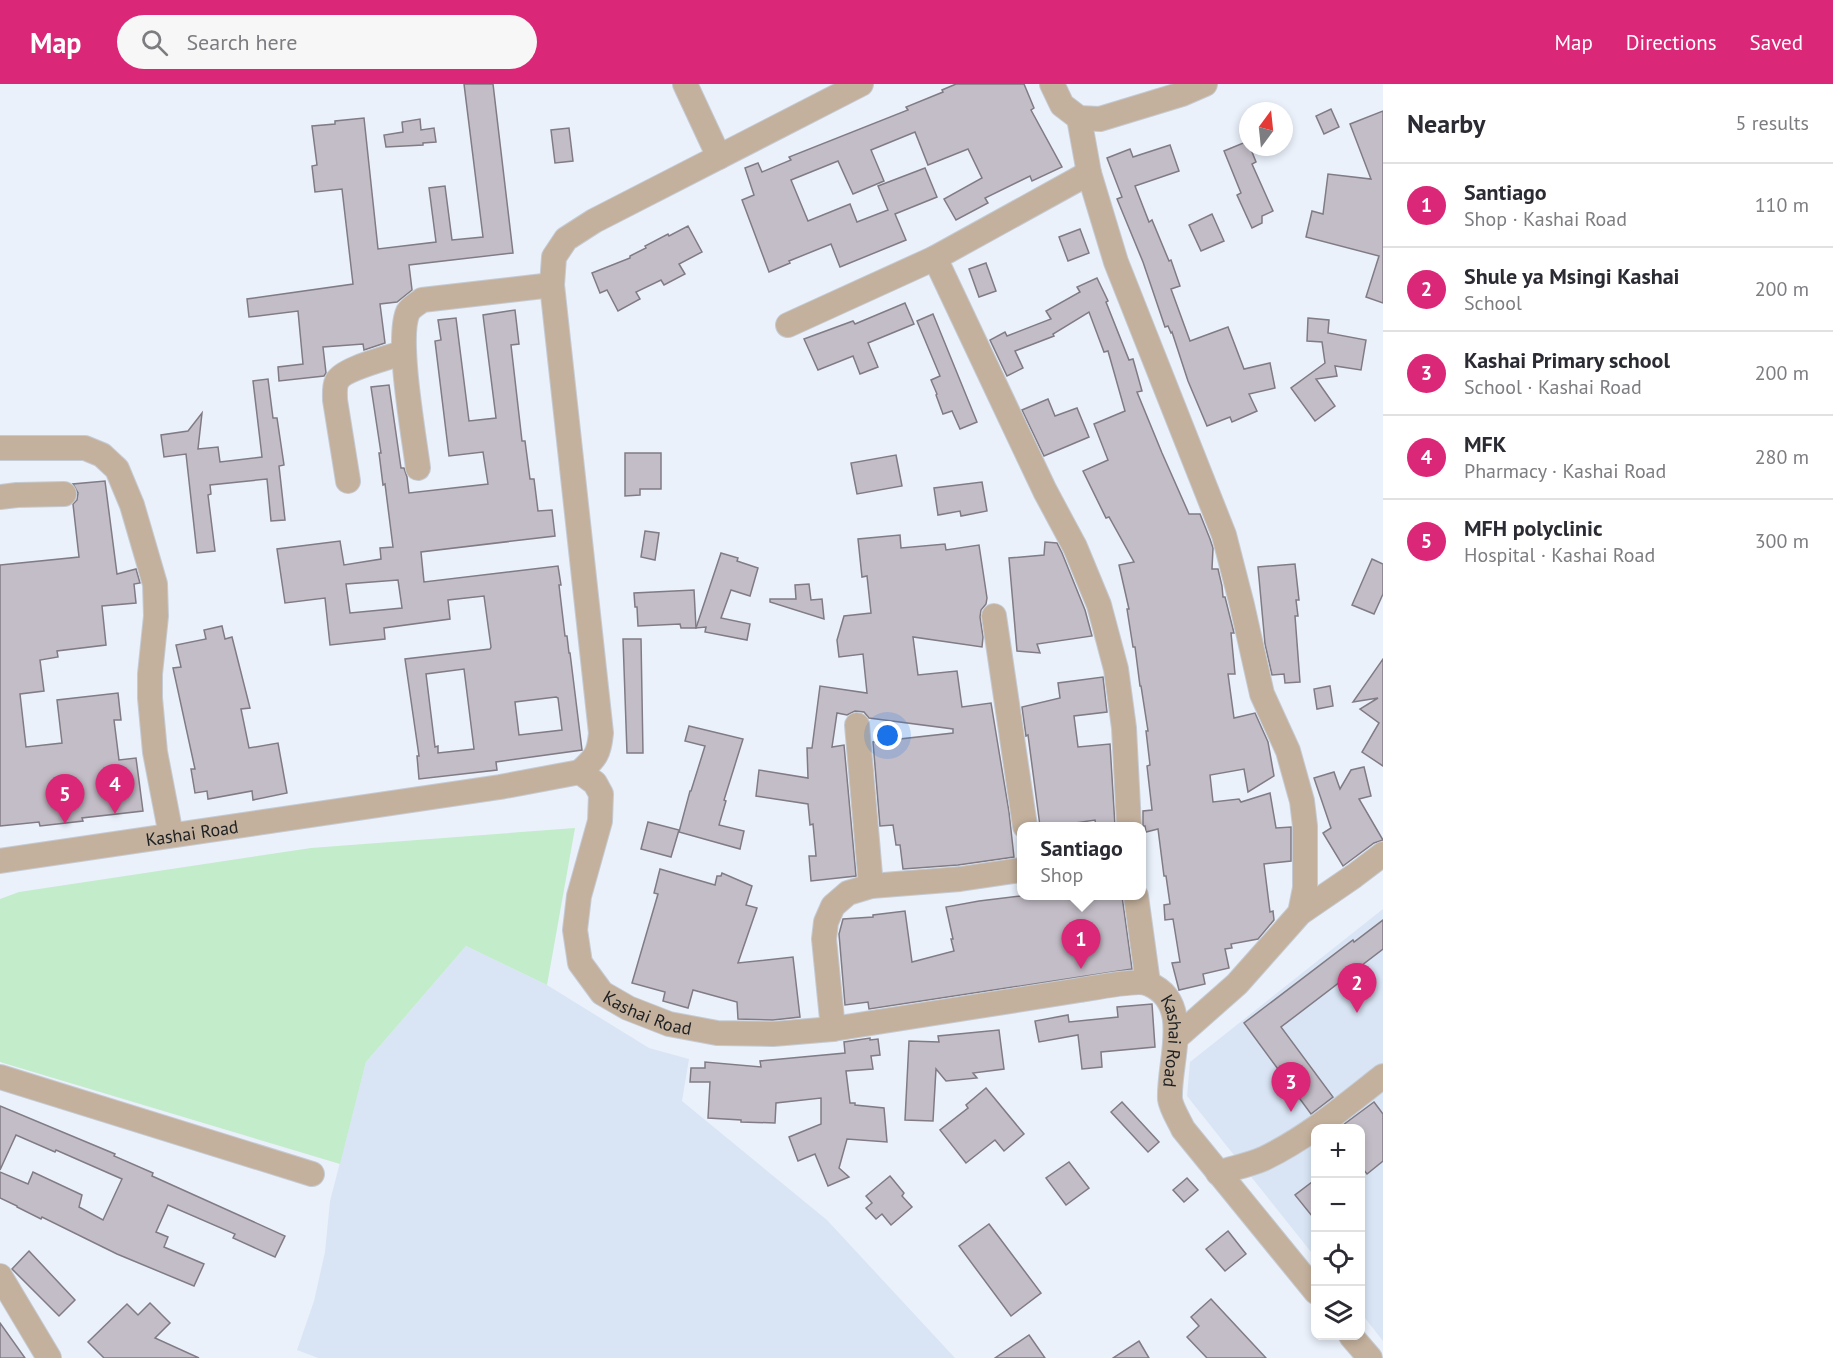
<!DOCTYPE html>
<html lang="en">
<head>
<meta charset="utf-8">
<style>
	:root { --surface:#fff; --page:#f7f7f7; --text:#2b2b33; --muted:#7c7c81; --line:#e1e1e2; --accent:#db2777 }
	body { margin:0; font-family:"PT Sans",sans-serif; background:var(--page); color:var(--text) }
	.controls { position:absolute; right:18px; bottom:18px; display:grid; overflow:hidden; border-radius:12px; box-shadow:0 3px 9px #0003 }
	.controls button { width:54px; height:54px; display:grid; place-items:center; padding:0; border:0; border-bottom:2px solid var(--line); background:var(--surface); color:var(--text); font:30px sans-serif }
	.compass { position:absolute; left:1239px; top:18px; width:54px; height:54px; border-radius:50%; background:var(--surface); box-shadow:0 3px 9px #0003; rotate:15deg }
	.you { position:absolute; left:888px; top:652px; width:21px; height:21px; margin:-15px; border:4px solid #fff; border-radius:50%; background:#1a73e8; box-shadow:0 0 0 9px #1a73e833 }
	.badge { display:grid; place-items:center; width:39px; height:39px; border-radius:50%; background:var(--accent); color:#fff; font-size:20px; font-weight:700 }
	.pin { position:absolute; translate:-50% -50px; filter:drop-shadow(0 2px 3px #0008) }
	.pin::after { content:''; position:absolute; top:32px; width:21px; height:18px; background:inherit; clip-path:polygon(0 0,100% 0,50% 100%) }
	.popup { position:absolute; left:1017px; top:738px; width:129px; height:78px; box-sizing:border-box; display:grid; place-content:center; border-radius:12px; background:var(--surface); filter:drop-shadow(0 2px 4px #0005); font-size:20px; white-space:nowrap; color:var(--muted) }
	.popup b { font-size:22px; color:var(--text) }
	.popup::after { content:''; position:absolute; left:50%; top:100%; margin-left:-12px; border:12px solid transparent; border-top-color:var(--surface) }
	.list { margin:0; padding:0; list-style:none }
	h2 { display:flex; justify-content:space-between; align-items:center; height:78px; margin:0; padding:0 24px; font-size:26px }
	h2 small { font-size:20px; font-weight:400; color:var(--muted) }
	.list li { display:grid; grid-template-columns:39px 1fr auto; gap:18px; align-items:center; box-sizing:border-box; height:84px; padding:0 24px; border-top:2px solid var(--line) }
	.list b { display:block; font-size:22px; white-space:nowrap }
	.list p { margin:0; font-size:20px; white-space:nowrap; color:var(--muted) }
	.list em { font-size:20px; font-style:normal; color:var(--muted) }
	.icon { flex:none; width:33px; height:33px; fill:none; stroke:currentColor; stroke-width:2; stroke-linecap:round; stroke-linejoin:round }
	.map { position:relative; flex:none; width:1383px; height:1274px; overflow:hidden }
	header { display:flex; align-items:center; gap:36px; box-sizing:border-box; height:84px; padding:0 30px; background:var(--accent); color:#fff }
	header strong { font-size:28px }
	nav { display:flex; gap:33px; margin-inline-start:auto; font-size:21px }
	.search { width:420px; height:54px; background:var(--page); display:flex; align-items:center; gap:15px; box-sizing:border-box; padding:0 21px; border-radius:33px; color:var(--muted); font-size:22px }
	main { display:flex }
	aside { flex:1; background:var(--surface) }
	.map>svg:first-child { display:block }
</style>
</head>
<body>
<header>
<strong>Map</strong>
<div class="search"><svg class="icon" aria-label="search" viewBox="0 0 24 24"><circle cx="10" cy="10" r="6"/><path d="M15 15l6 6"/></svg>Search here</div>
<nav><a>Map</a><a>Directions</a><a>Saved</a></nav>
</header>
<main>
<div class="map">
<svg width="1383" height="1274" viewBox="0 0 1383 1274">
	<rect width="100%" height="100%" fill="#eaf1fb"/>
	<!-- built -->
	<g fill="#d9e5f5">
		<path d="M1383,825v432l-22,-28 -1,-185h-44l-1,129 -128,-161 3,-34z"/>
		<path d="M466,862l81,39 102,63 40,11 -7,42 145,119 128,138h-637l-21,-8 17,-49 11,-49 5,-51 36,-139z"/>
	</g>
	<!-- green -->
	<path fill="#c3eccb" d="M575,744l-28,157 -81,-39 -100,116 -26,102 -340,-102v-163l19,-7 292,-44z"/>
	<!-- building -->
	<g fill="#c3bdc7" stroke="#807b84" stroke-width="1.5" fill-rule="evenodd">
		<path d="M464,0h29l20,169 -104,12 3,25 -15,12 -17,2 5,39 -21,7 -1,-6 -40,3 3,26 -2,3 -45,5 -1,-14 25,-3 -5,-53 -49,6 -2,-18 106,-15 -11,-95 -27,3 -3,-26 5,-1 -5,-39 23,-2v-3l29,-3 14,131 58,-7 -7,-54 16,-2 7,54 31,-3z"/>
		<path d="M956,0h68l10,24 -3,2 31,57 -30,14 -2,-5 -45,22 3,5 -32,17 -12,-21 38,-21 -14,-29 -40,16 -13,-33 -44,18 13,31 -31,13 -15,-33 -47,19 17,41 42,-17 7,18 31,-12 -10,-24 47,-18 12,29 -42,17 11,26 -66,27 -9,-23 -42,17 1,2 -21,9 -27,-72 12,-5 -9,-27 13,-5 4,9 29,-12 -2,-3 119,-47 -2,-3 37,-15 -1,-2z"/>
		<path d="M1331,25l8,18 -15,7 -8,-18z"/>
		<path d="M1383,27v192l-17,-6 13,-41 -73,-19 6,-26 11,3 5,-40 43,5 -21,-55z"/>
		<path d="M420,35l1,11 13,-2 2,14 -13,1v2l-37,2 -2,-12 19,-3 -1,-10z"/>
		<path d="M569,44l4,33 -18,2 -4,-33z"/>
		<path d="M1248,57v6h2l6,15 -4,2 21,47 -11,5v7l-10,5 -15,-33 4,-2 -17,-42z"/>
		<path d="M1170,61l9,26 -44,15 14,36 3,-2 17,41 2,-1 9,26 -9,3 19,52 38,-14 16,42 26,-6 5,25 -26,6 8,17 -25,11 -2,-5 -23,9 -19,-45 -16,-49 -1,1 -3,-7 -3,1 -22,-65 -26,-63 5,-2 -15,-39 23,-9 3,8z"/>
		<path d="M1212,130l12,27 -23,10 -12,-26z"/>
		<path d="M688,142l14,26 -23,12 6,10 -21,11 -3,-5 -25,12 4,7 -22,12 -11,-21 -7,3 -8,-20 38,-15v-2l16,-8 -1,-2 23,-12 1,2z"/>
		<path d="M1080,145l9,24 -21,8 -9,-24z"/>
		<path d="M986,179l10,28 -17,6 -10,-28z"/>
		<path d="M1097,194l11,23 -2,1 23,58 4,-1 9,32 -5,1 25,61 27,61h11l10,25 3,9 -1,21h6l4,17 1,11h2l9,36h-3l4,41h-7l6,44 21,-5 13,29 6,34 -26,16 -4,-23 -34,6 3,27 26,-3 2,3 29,-9 6,35 15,-1v34l-27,3 6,48 3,-1 1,9 -16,19 -27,5 1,4 -7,1 4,19 -26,6 2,10 -26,6 -7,-27 8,-1 -7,-43 -8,1 -1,-15 6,-1 -4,-28h-2l-6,-47 -12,3 -1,-6h-2v-15l9,-1 -5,-44 3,-1 -4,-34h2l-7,-45h-1l-5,-39h-2l-6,-38h2l-10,-44 15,-3 -25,-45 -3,1 -23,-47 25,-11 -14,-36 31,-13 -17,-60 -4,1 -15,-40 -36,22 1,2 -39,15 8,17 -16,8 -17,-36 15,-8 2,4 44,-17 -5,-8 34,-19 -3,-5z"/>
		<path d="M905,219l9,21 -46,19 10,24 -18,7 -7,-18 -35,14 -14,-31 49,-18 2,3z"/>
		<path d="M515,226l4,34 -8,1 11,96h3l5,38h4l4,32 14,-1 3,26 -134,16 3,30 134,-16 3,19h-2l6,51h2l2,17h1l12,97 -86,12 1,8 -78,9 -2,-23h2l-14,-97 85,-10 1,-2 -7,-51 -36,4 2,19 -66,9 1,11 -55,6 -5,-47 -40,5 -8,-54 63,-8 4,24 37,-6 -1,-11 13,-1 -8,-63 -2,1 -4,-32h2l-10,-66 18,-2 12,83h3l3,9 2,16 79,-9 -5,-32 -34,4 -14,-115 6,-1 -3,-20 18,-2 13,103 27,-3 -13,-103zM398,496l4,28 -52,5 -4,-29zM464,585l10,80 -36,4v-7l-3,1 -9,-73zM556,613l2,1 4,32 -43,5 -4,-33z"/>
		<path d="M933,230l44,108 -17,7 -8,-18 -9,3 -7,-19 1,-1 -6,-14 9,-4 -23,-55z"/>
		<path d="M1308,234l21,2 -1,13 38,7 -5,30 -26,-4 2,10 -21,3 19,27 -20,15 -24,-33 34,-25 -3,-21 -15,-1z"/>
		<path d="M268,295l5,39h4l7,47 -5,1 6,54 -14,1 -4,-42 -57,6 1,9 -3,1 7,56 -18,2 -11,-99 -22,3 -3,-22 27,-4 14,-18 -4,36 20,-2 2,15 42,-5 -9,-76z"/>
		<path d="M1048,315l7,17 22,-8 12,29 -45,19 -22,-46z"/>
		<path d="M625,369h36v36h-21v6l-15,1z"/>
		<path d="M896,371l6,31 -45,8 -6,-31z"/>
		<path d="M105,397l12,93 19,-5 4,14 -6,1 2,19 -34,3 4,39 -49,6 1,6 -18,3 4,31 -24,3 6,53 36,-4 -5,-43 61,-7 3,27h-7l5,40 17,-2 7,53 -61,7 1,3 -43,5 -1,-4 -39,4v-261l79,-8 -6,-53 4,-4 1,-7 -5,-9z"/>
		<path d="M982,398l5,29 -26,5 -1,-5 -22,4 -4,-27z"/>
		<path d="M645,447l14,2 -4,27 -14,-3z"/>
		<path d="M900,451l1,13 44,-4 1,6 33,-5 8,53 -1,6 -5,6 -1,7 3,20 -1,10 -69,-10 5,38 39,-4 5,36 29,-4 18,109 5,45 -56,8 -55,4 -3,-24h-4l-3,-20 -13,1 -7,-84 80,-9v-4l-84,-11 -5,-6 -9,-1 -8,4 -10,-2 -5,34 12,-2 12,131 -45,5 -2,-25h7l-3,-32 -3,1 -2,-21 -52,-8 3,-26 49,8 -1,-30h5l8,-62 47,7 -4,-39 -24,3 -2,-17 7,-24 27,-3 -4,-37 -5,1 -4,-38z"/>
		<path d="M1045,458l12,1 5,10 23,57 7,26 -55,8 3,9 -23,-2 -8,-93 35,-3z"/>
		<path d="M721,469l17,5 -1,3 21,7 -8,28 -19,-6 -10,28 29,6 -3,16 -42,-8 1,-5 -10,1z"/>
		<path d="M1372,475l11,5v30l-9,20 -22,-9z"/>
		<path d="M1295,480l4,36h-3l2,16h-3l5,66 -15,1 -1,-9 -12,1 -7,-31 -7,-77z"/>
		<path d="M809,500l2,16 11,-1 2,20 -54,-17v-3h26l-1,-14z"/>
		<path d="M694,506l2,38h-15l-1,-4 -42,2 -1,-19h-2l-1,-14z"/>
		<path d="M222,542l3,13 7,-2 18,71 -9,1 8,39 29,-5 9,50 -34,7 -1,-9 -44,8 -1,-8 -12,2 -4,-24h4l-22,-101 8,-1 -5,-22 30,-6 -2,-9z"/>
		<path d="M623,555h18l2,114h-16z"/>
		<path d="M1383,575v107l-21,-14 17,-29 -19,-14 18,-11 -25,4z"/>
		<path d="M1103,593l4,35 -33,4 4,31 32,-3 5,82h-19l-1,-6 -40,6h-15l-12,-91 -2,1 -4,-29 38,-9 -2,-15z"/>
		<path d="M1330,602l3,20 -16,3 -3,-20z"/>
		<path d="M689,642l54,13 -19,61 2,1 -7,24 25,6 -4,18 -61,-17 11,-41h1l14,-45 -20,-5z"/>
		<path d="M1364,683l7,29 -12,3 24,41 -9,3 -31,23 -20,-33 8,-5 -17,-50 20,-6 6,17 11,-19z"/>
		<path d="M648,738l31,8 -8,27 -30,-8z"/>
		<path d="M660,785l55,16 2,-9h4l1,-3 30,13 -6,19 11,3 -19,55 55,-6 7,60 -27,3 -35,-1 -1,-17 -44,-12 -5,18 -25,-7 2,-9 -33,-9 26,-89 -4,-1z"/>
		<path d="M1021,812h101l10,73 -263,40 -1,-7 -23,3 -6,-71 4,-15 30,-2v-2l32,-4 7,51 42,-11 -3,-12h2l-7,-32 33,-6z"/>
		<path d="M1383,836v29l-102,78 52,70 -22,17 -67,-91 109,-83 1,2z"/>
		<path d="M1152,920l3,43 -54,5 1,15 -20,2 -4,-34 -39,7 -4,-21 33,-6 1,7 49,-5 -1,-10z"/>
		<path d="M999,946l5,39 -31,4 4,5 -31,3 -10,-12 -3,52 -28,-1 4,-79 30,1 -1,-6z"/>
		<path d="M870,954v2l8,-1 2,16 -9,1 2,13 -27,2 4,32h5v2l29,3 3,34 -40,-3 -8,29 10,9 -21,9 -13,-32 -17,7 -9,-24 32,-13v-26l-45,5 -1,20 -34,-1v-2l-33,-2 2,-36h-20l1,-14h14v-6l56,5 -1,-6 85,-8 -1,-11z"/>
		<path d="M986,1004l38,46 -20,17 -9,-11 -29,23 -26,-33 28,-22 -2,-3z"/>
		<path d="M1122,1018l37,40 -11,10 -37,-40z"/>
		<path d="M1374,1018l9,12v47l-16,13 -7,-9v-37h-21z"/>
		<path d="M0,1022l115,48 -1,2 39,17 -1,3 133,60 -10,21 -42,-19 2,-4 -67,-29 -12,27 12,5 -4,10 40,17 -10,22 -77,-32 -75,-37 -1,2 -24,-12v-1l-17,-8v-26l28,12 5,-12 49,23 -3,12 24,13 19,-41 -66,-29 -1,2 -39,-17 -16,35z"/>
		<path d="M1069,1078l20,26 -23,17 -20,-27z"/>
		<path d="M890,1092l14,17 -2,3 10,11 -21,18 -9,-11 -6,5 -10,-11 6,-5 -6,-7z"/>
		<path d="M1187,1094l11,12 -14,12 -11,-12z"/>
		<path d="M1316,1095v42l-21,-26z"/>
		<path d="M989,1140l52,69 -30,23 -52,-70z"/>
		<path d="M1228,1147l18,23 -21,17 -19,-22z"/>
		<path d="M29,1167l46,49 -16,16 -47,-47z"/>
		<path d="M1211,1215l55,59h-59l-20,-21 12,-11 -8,-9z"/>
		<path d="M150,1219l20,20 -15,15 44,20h-95l-16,-16 39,-38 11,11z"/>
		<path d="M0,1239l25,35h-25z"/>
		<path d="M1029,1251l16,23h-50z"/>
		<path d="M1139,1257l10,17h-36z"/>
	</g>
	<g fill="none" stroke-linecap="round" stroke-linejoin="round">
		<!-- minor casing -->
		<g stroke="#c5cbd4" stroke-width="26">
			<g id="minor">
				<path d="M685,0l34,73"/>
				<path d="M1052,0l10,21 17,13 21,1 82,-25 23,-10"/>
				<path d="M1079,34l10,55 27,89 108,273 18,70 20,89 26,57 14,50 3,25v62l-5,25"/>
				<path d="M935,174l110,233 30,56 24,58 17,64 8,59 5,98"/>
				<path d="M788,241l147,-67 154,-85"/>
				<path d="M0,364h85l17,7 15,14 15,36 23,79 1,32 -6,58v24l5,54 16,83"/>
				<path d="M418,384c-4,-32 -22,-130 -10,-156 3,-5 9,-8 14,-12l130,-15"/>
				<path d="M348,397l-13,-81c0,-6 -1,-13 2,-19 7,-13 52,-23 67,-29"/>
				<path d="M0,413l17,-2 47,-1"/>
				<path d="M994,532l31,210"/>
				<path d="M857,641l14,161"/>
				<path d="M580,688c15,-14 19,-17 21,-39l-49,-448 2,-28 12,-18 28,-18 267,-137"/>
				<path id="s1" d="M0,777l500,-74 80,-15 15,11 6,11 -1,27 -21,75 -4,34 5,33 22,30 26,15 41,16 48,9 56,1 60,-5 247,-39c13,-2 59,-11 69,-6 45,19 19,79 21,115 1,9 9,21 13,30l133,163"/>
				<path d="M1136,812l12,87"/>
				<path d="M833,945l-9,-90 2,-17 7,-16 15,-13 23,-7 89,-7 61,-9"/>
				<path d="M1177,953l60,-53 63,-71 54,-37 29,-22"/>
				<path d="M0,993l312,97"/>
				<path d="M1218,1089c15,-5 31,-8 45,-14 44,-21 82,-53 120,-83"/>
				<path d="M0,1192l49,82"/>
				<path d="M1351,1252l19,22"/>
			</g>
		</g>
		<!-- minor -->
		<use href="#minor" stroke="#c4b19d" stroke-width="24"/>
	</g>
	<g text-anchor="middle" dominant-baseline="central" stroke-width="4.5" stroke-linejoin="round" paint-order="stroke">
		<!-- street labels -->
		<g font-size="18" fill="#1d2023" stroke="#fff">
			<text stroke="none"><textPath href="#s1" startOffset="194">Kashai Road</textPath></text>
			<text stroke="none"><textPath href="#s1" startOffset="878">Kashai Road</textPath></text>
			<text stroke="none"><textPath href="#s1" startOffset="1454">Kashai Road</textPath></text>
		</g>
	</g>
</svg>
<div class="controls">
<button>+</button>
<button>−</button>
<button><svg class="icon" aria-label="locate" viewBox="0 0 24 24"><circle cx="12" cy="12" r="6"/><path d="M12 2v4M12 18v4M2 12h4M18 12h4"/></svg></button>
<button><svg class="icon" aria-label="layers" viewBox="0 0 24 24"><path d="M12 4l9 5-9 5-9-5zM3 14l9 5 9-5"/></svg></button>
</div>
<svg class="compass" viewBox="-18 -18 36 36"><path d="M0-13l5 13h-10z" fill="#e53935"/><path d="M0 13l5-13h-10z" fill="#7c7c81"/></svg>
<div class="you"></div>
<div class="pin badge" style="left:1081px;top:885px">1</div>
<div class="popup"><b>Santiago</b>Shop</div>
<div class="pin badge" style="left:1357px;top:929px">2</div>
<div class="pin badge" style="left:1291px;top:1028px">3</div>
<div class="pin badge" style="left:115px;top:730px">4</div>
<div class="pin badge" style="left:65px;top:740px">5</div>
</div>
<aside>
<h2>Nearby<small>5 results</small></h2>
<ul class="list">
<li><span class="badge">1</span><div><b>Santiago</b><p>Shop · Kashai Road</p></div><em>110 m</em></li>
<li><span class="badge">2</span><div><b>Shule ya Msingi Kashai</b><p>School</p></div><em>200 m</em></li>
<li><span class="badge">3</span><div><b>Kashai Primary school</b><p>School · Kashai Road</p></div><em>200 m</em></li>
<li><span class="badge">4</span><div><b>MFK</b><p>Pharmacy · Kashai Road</p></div><em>280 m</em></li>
<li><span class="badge">5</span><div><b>MFH polyclinic</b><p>Hospital · Kashai Road</p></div><em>300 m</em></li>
</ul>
</aside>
</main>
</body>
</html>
